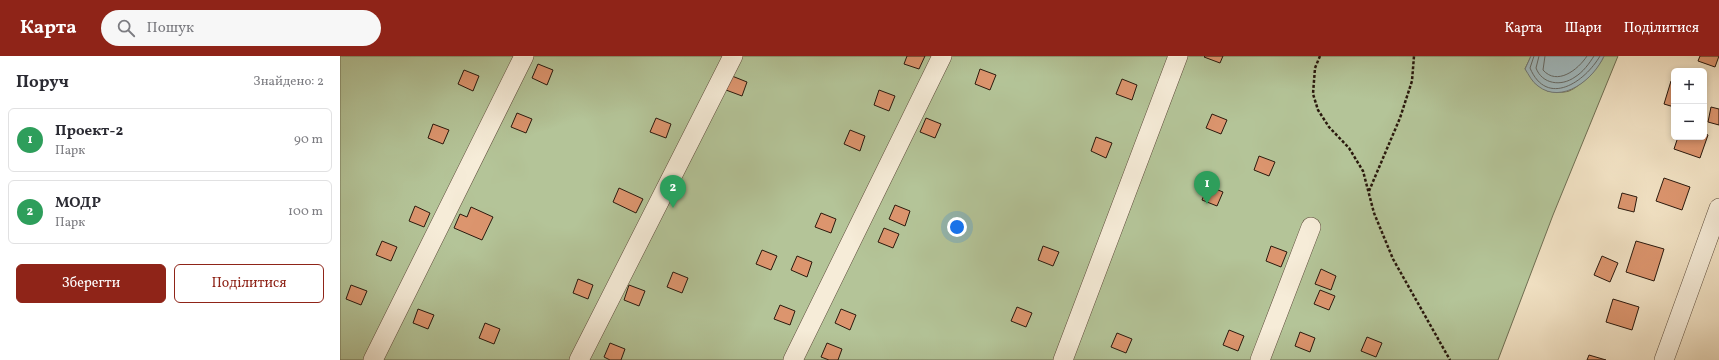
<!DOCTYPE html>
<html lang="uk">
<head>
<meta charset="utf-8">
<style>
	:root { --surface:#fff; --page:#f7f7f7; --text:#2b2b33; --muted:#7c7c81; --line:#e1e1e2; --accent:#8f2418 }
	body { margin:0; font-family:Vollkorn,serif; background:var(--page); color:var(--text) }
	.controls { position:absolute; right:12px; top:12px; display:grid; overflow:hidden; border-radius:6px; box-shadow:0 2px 6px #0003 }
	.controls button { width:36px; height:36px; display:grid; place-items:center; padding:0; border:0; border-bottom:1px solid var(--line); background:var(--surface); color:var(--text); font:20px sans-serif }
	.you { position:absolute; left:617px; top:171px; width:14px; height:14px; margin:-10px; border:3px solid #fff; border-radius:50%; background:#1a73e8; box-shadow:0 0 0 6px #1a73e833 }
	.badge { display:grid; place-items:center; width:26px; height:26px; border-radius:50%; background:var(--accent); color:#fff; font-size:13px; font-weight:700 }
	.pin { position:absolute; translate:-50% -33px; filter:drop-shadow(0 1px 2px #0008) }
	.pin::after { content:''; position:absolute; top:21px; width:14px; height:12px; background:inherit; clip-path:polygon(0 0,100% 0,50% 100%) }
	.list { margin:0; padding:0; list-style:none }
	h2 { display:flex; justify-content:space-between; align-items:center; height:52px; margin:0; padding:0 16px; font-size:17px }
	h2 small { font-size:13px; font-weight:400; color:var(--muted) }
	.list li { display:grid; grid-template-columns:26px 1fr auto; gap:12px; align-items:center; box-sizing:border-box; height:64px; margin:0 8px 8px; padding:0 8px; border:1px solid var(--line); border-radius:6px }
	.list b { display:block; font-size:15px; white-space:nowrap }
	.list p { margin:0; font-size:13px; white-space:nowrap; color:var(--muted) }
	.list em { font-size:13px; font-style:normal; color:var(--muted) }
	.actions { display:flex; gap:8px; padding:12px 16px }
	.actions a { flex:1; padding:9px 0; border:1px solid var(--accent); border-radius:6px; text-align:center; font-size:14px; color:var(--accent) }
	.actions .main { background:var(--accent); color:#fff }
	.icon { flex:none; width:22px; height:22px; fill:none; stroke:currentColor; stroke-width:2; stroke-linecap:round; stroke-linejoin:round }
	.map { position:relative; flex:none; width:1379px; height:304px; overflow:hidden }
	header { display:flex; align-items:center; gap:24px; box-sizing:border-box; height:56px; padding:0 20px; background:var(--accent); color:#fff }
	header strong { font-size:19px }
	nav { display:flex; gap:22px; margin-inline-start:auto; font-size:14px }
	.search { width:280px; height:36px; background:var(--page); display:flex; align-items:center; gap:10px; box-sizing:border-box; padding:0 14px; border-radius:22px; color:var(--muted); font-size:15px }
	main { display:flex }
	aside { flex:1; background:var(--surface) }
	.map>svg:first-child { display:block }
</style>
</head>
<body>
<header>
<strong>Карта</strong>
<div class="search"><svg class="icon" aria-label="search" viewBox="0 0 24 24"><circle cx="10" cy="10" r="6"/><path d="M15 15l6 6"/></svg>Пошук</div>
<nav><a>Карта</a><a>Шари</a><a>Поділитися</a></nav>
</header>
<main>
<aside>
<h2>Поруч<small>Знайдено: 2</small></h2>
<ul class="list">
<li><span class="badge" style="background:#2e9e5b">1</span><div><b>Проект-2</b><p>Парк</p></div><em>90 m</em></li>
<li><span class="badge" style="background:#2e9e5b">2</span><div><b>МОДР</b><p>Парк</p></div><em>100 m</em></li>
</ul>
<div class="actions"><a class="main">Зберегти</a><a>Поділитися</a></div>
</aside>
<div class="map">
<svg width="1379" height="304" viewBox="0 0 1379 304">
	<rect width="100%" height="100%" fill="#f1e1c3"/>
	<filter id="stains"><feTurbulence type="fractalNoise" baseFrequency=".005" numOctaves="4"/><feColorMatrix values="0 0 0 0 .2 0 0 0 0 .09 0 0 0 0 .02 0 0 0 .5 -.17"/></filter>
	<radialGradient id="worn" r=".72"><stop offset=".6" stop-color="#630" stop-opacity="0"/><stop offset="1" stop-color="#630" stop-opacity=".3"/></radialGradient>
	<!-- green -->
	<path fill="#b4c498" stroke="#6f6e52" d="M0,0h1191l-6,13 22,22c7,1 16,2 22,0 11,-4 31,-25 35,-35h14l-65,159 -55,145h-1158z"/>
	<!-- water -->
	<path fill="#a1babf" stroke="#717a78" d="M1191,0h73c-10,23 -42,49 -66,30 -6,-4 -9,-11 -13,-17z"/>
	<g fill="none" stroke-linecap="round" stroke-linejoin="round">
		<!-- shore -->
		<g stroke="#666a66" stroke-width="1">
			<path d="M1194,0l-4,12c17,40 55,14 70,-12"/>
			<path d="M1199,0l-3,12c6,16 25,19 39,9 8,-5 14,-13 19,-21"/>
			<path d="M1205,0l-2,14c14,16 35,0 44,-14"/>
		</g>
	</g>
	<!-- building -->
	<g fill="#dc956e" stroke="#2a190d">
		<path d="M567,0h18l-6,13 -15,-5z"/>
		<path d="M865,0h18l-3,7 -16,-6z"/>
		<path d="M1360,0h19l-4,11 -17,-6z"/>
		<path d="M198,8l15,6 -6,15 -15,-7z"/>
		<path d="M640,13l16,6 -6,15 -15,-6z"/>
		<path d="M124,14l15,6 -6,15 -15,-7z"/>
		<path d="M392,20l15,6 -5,14 -16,-6z"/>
		<path d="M782,23l15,6 -5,15 -16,-6z"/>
		<path d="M1331,25l3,1v25l-10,-3z"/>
		<path d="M539,34l16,6 -6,15 -15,-6z"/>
		<path d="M1371,51l8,2v16l-11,-3z"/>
		<path d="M177,57l15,6 -6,14 -15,-6z"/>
		<path d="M872,58l15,6 -6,14 -15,-6z"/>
		<path d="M316,62l15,6 -5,14 -16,-6z"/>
		<path d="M586,62l15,6 -6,14 -15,-6z"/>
		<path d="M93,68l16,6 -6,14 -15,-6z"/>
		<path d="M510,74l15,6 -5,15 -16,-7z"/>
		<path d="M1364,77l4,2 -8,23 -26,-9 4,-12h26z"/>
		<path d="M756,81l16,6 -6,15 -15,-7z"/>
		<path d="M919,100l16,6 -6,14 -15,-6z"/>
		<path d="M1324,122l26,9 -8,23 -26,-9z"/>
		<path d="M868,130l15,6 -6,14 -15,-6z"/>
		<path d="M279,132l24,11 -7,14 -23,-11z"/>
		<path d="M1282,137l15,4 -3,15 -16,-4z"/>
		<path d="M555,149l15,6 -5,15 -16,-7z"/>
		<path d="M75,150l15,7 -6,14 -15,-6z"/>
		<path d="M131,151l22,10 -11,23 -28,-12 6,-14 7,3z"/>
		<path d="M481,157l15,6 -5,14 -16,-6z"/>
		<path d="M544,172l15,6 -6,14 -15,-6z"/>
		<path d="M42,185l15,6 -6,14 -15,-6z"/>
		<path d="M1296,185l28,8 -10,32 -28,-9z"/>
		<path d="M703,190l16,6 -6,14 -15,-6z"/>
		<path d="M931,190l16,6 -6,15 -15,-6z"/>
		<path d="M422,194l15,6 -6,14 -15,-6z"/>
		<path d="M457,200l15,6 -5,15 -16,-7z"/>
		<path d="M1262,200l16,7 -8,19 -16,-7z"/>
		<path d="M981,213l15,7 -5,14 -16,-6z"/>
		<path d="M333,216l15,6 -6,15 -15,-6z"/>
		<path d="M238,223l15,6 -5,14 -15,-6z"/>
		<path d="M11,229l16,6 -6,14 -15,-6z"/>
		<path d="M289,229l16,6 -6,15 -15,-6z"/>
		<path d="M980,234l15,6 -6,14 -15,-6z"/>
		<path d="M1273,243l26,8 -7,23 -26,-8z"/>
		<path d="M440,249l15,6 -5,14 -16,-6z"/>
		<path d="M677,251l15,6 -6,14 -15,-6z"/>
		<path d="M78,253l16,6 -6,14 -15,-6z"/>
		<path d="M501,253l15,6 -6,15 -15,-7z"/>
		<path d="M145,267l15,6 -6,15 -15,-6z"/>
		<path d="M889,274l15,6 -6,15 -15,-6z"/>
		<path d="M960,276l15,6 -5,14 -15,-6z"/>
		<path d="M777,277l15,6 -6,14 -15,-6z"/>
		<path d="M1027,281l15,6 -6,14 -15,-6z"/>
		<path d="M270,287l15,6 -4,11h-11l-6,-3z"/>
		<path d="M487,287l15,6 -4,11h-9l-8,-3z"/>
		<path d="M1249,299l17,5h-19z"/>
	</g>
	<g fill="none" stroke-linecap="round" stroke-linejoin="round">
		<!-- minor casing -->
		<g stroke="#5c4b3a" stroke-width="20">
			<g id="minor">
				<path d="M33,304l151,-304"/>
				<path d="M239,304l154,-304"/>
				<path d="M453,304l149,-304"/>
				<path d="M723,304l115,-304"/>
				<path d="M920,304l51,-133"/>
				<path d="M1324,304l55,-152"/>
			</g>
		</g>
		<!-- path -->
		<g stroke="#2a190d" stroke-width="2.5" stroke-dasharray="3 2" stroke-linecap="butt">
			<path d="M980,0l-5,12 -2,26 5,16 11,17 20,21 14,23 11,42 19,46 57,101"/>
			<path d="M1029,135l31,-73 12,-37 2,-25"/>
		</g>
		<!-- minor -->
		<use href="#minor" stroke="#f6ecd8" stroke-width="19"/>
	</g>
	<rect width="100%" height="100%" filter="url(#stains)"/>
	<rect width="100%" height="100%" fill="url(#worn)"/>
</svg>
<div class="controls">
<button>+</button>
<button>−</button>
</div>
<div class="you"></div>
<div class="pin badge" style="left:867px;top:148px;background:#2e9e5b">1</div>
<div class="pin badge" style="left:333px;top:152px;background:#2e9e5b">2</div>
</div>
</main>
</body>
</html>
